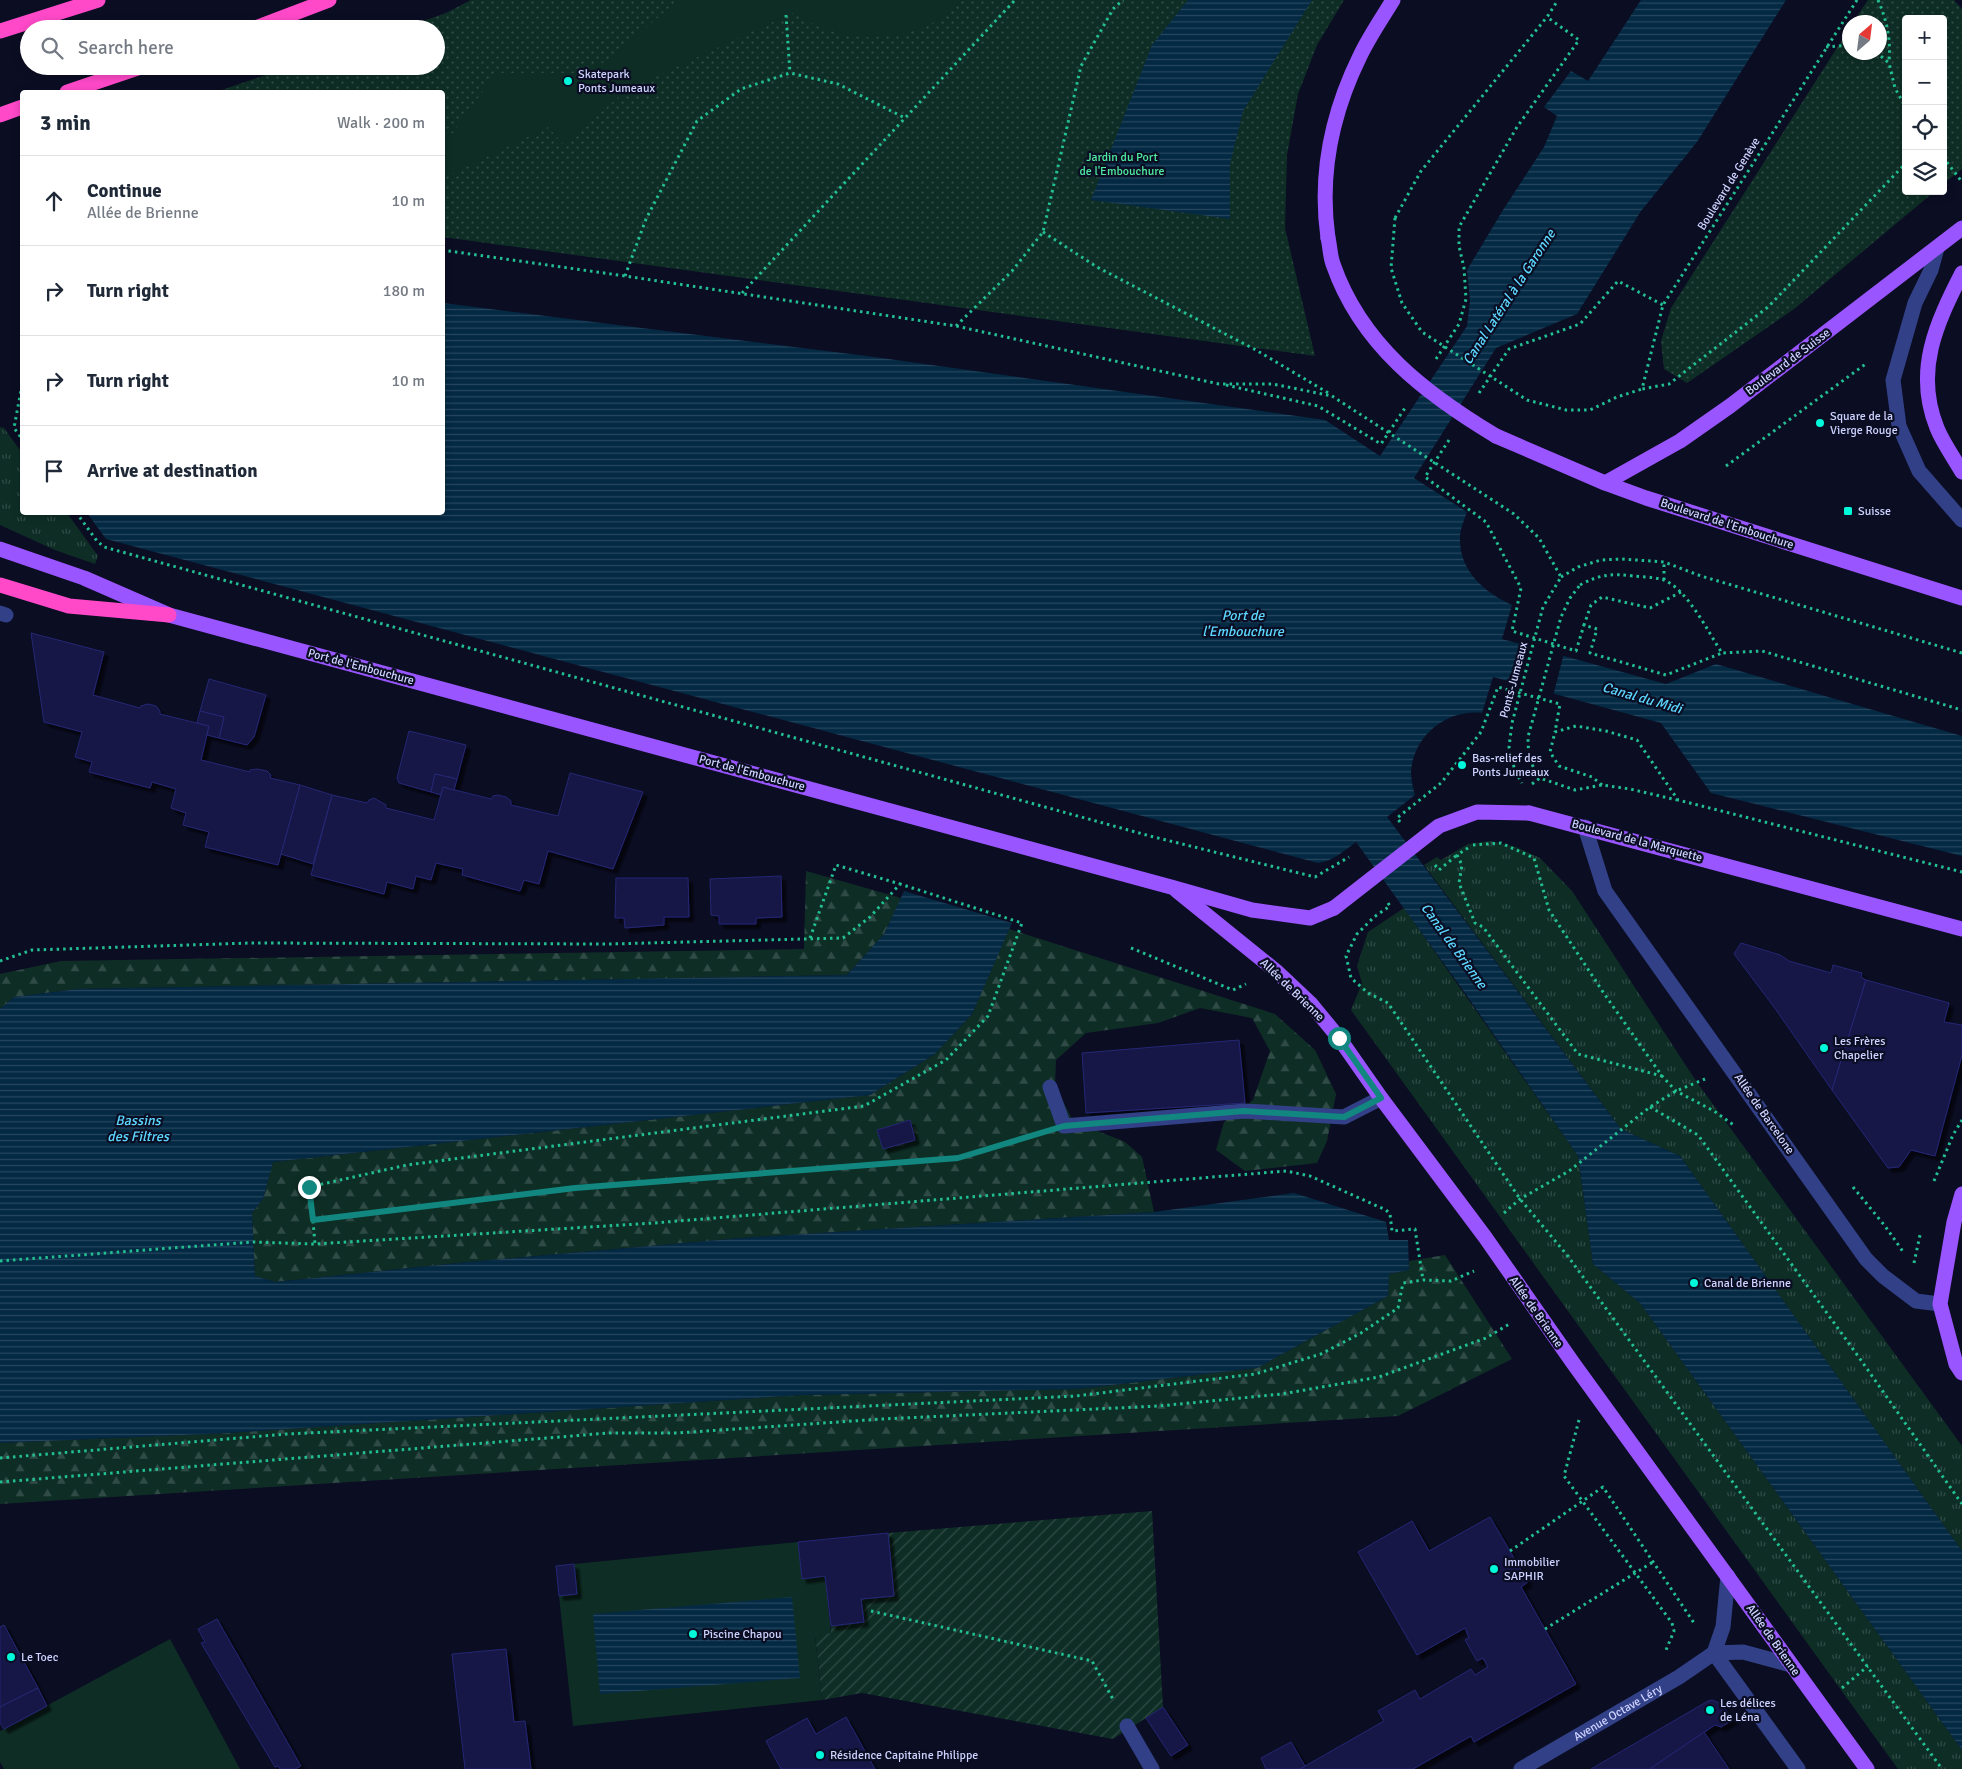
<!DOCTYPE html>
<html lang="en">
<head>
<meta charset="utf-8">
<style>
	:root { --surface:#fff; --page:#f6f6f7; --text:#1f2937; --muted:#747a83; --line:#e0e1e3 }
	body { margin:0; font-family:Signika,sans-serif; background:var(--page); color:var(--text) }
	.controls { position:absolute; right:15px; top:15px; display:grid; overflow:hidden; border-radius:5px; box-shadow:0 2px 8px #0003 }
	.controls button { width:45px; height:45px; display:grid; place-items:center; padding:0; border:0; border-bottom:1px solid var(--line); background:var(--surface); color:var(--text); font:25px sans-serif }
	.compass { position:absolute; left:1842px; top:15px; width:45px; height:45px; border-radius:50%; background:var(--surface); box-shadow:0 2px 8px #0003; rotate:28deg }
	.stop { position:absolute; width:15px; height:15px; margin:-11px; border:4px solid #118780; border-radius:50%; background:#fff }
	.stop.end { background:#118780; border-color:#fff; box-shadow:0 1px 5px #0008 }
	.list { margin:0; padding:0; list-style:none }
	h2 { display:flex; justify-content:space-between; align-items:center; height:65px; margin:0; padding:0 20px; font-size:21px }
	h2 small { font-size:16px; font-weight:400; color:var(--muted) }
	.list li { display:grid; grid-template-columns:32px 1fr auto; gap:15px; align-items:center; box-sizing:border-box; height:90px; padding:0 20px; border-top:1px solid var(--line) }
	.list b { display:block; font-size:19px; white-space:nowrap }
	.list p { margin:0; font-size:16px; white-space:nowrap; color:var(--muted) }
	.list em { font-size:16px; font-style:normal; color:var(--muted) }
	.icon { flex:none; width:28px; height:28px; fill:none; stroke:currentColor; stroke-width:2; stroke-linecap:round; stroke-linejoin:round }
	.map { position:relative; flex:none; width:1962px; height:1769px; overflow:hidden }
	.search { position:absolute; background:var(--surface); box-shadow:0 2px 8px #0003; left:20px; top:20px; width:425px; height:55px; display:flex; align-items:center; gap:12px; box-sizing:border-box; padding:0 18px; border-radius:28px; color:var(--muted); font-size:19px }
	.panel { position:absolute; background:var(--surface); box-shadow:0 2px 8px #0003; left:20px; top:90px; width:425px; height:425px; border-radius:5px }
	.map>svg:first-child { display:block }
</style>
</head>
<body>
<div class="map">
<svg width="1962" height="1769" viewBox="0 0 1962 1769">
	<defs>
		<pattern id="grass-tufts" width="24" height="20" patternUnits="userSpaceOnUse" patternTransform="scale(1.25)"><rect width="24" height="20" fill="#0e2e25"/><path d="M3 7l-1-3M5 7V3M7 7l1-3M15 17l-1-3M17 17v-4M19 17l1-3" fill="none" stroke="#304b46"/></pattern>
		<pattern id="forest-firs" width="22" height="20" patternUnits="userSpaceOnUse" patternTransform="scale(1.25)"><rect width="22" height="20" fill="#0e2e25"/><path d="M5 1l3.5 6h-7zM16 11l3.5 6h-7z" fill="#304b46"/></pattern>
		<pattern id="park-dots" width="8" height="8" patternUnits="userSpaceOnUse" patternTransform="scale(1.25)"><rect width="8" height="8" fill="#0e2e25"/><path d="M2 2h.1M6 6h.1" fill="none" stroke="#304b46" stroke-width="1.8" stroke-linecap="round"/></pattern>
		<pattern id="garden-furrows" width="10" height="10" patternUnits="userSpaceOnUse" patternTransform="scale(1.25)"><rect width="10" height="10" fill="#0e2e25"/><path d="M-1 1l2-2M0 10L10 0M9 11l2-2" fill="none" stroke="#304b46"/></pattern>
		<pattern id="water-rules" width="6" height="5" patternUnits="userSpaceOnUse" patternTransform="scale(1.25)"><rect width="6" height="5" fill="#042943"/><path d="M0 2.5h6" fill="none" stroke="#27475f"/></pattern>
		<filter id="shadow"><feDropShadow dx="4.5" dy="4.5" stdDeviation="1" flood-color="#0009"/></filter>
	</defs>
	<rect width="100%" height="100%" fill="#0b0d23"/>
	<!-- grass -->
	<g fill="url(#grass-tufts)">
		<path d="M0,427l4,1 18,25v59l45,1 31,43 -3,8 -40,-14 -55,-25z"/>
		<path d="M1491,841l25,6 24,11 32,33 124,190 266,365v105l-282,-395 -59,-27 -197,-264 13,-8 4,3 27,-16z"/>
		<path d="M1404,908l174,248 15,108 47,39 322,447v19h-64l-547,-759 11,-27 -5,-17 11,-34z"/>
	</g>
	<!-- forest -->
	<g fill="url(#forest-firs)">
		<path d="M806,871l95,27 -17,36 -37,41 -769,14 -64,8 -14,12v-35l61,-13 743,-12z"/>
		<path d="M1009,929l266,85 40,36 21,44 -9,47 -10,22 -72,8 -29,-21 8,-28 29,-22 17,-49 -18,-33 -52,-10 -42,15 -72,10 -30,27 -1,26 18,35 52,21 17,15 12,55 -413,26 -273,24 -193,20 -20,-6 -3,-63 11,-14 10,-37 597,-67 65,-41 37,-40z"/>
		<path d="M1445,1255l67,104 -114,57 -1398,88v-61l227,-10 574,-38 277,-6 179,-21 131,-72 1,-22 20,-4v-9z"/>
	</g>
	<!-- park -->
	<g fill="url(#park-dots)">
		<path d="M471,0h873l-27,45 -19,49 -11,61 -2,73 30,128 -872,-119 -1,-145h-226l76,-26h144v-37h-36l46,-16z"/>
		<path d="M1868,0h86l8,9v160l-19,15v-165h-37v172h29l-141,118 -107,74 -23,-14 -3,-28 10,-33 178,-279 1,23h30v-30h-27z"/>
	</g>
	<!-- garden -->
	<path fill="url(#garden-furrows)" d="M1152,1511l11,196 -50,32 -251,-46 -40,7 -7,-66 16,-1v-7l33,-4 -3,-23 33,-3 -6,-63z"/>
	<!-- pitch -->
	<g fill="#0e2e25">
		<path d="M678,0h282c-4,5 -8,11 -13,14 -35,25 -85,30 -124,14 -11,-4 -21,-11 -31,-15l-165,77 -64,54 -15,-17 -105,51v-40l10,-5 43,-60h85l28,-13z"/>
		<path d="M798,1542l4,37 23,-3 6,57 -16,2 7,65 -249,26 -14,-130 18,-2 -3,-30z"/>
		<path d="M170,1639l70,130h-236l-4,-7v-31z"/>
	</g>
	<!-- water -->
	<g fill="url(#water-rules)">
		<path d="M1188,0h124l-69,111 -13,53v55l-139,-19 61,-155z"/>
		<path d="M1641,0h145l-89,142 -56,69 -64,103 -81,34 -82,130 53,34c-3,9 -7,17 -7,26 -1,33 25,55 52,67l-10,34 164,45 50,-20 246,72v120l-251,-63 -50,-70 -168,-46 -11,36c-35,-4 -69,23 -71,59 0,8 2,16 4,23l-28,22 234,312 59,27 282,395v199l-322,-447 -47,-39 -15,-108 -118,-170 -104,-144c-12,9 -23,19 -38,21l-1212,-324 -19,-26 355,-1 1,-209 424,53 458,64 55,36 87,-130 3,-25 -3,-31 36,-60 41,-63 13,-31 -13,-9 27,-36 17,10z"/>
		<path d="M904,891l108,32 -40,91 -37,40 -65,41 -597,67 -10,37 -11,14 3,63 20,6 193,-20 273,-24 413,-26 140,-19 92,29 3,18h19l1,30 -20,4 -1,22 -131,72 -179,21 -277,6 -574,38 -227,10v-434l14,-12 64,-8 769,-14 37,-41z"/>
		<path d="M792,1597l8,81 -200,16 -7,-80z"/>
	</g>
	<!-- pier -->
	<path fill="#0b0d23" d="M1523,642l41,11 -11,43 -45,-12 2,-10h4z"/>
	<!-- building -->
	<g fill="#161746" stroke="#252774" filter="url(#shadow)">
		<path d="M31,633l73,19 -11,43 47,13 1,-2 7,-2 8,2 4,5v3l49,12 -8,34 49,12v-2l7,-1 10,2 4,4 -1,3 30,7 -22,80 -73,-18 4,-15 -26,-7 3,-12 -15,-5 5,-19 -24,-7 -2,6 -61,-16 3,-10 -17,-5 7,-25 -38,-10z"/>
		<path d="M209,679l57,16 -12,42 -7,8 -28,-7 5,-21 -24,-6z"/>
		<path d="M200,711l24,6 -5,21 -12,-3 2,-9 -12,-3z"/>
		<path d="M409,731l57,14 -9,34 -22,-5 -4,18 -32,-9 -2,-5z"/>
		<path d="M570,773l73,19 -30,77 -65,-18 -9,33 -15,-4 -4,11 -58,-16 1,-6 -27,-6 -5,17 -15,-4 -3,13 -26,-7 -3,12 -73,-19 21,-80 35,8 2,-3 5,-2 12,7v3l48,12 9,-33 48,12 2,-3 5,-1 8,2 5,4v4l47,11z"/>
		<path d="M435,774l22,5 -3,11 -11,-3 -2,8 -10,-3z"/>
		<path d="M300,785l32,10 -19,69 -32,-10z"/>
		<path d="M781,876l1,41 -26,1v6h-37v-8l-8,-1 -1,-36z"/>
		<path d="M616,878h72l1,39h-25v8l-39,3 -1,-10h-9z"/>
		<path d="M1741,943l39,12 9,6 42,12 2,-8 29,8 -1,4 5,3 -34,110 -58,-83 -40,-53z"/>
		<path d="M1866,980l83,23 -5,19 18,3v30l-27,101 -24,-6 -12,17 -11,1 -56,-78z"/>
		<path d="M1239,1040l6,63 -159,10 -4,-60z"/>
		<path d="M910,1120l5,20 -32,9 -6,-19z"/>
		<path d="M1490,1517l38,65 -7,5 55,97 -102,58 -3,-6 -58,33h-113l84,-48 -6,-10 37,-21 5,9 51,-30 4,6 13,-8 -5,-9 -6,3 -12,-21 4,-2 -4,-10 -48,27 -59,-103 54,-31 17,30z"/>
		<path d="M888,1533l6,63 -33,3 3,23 -33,4 -6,-50 -23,3 -4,-37z"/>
		<path d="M574,1564l3,30 -18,2 -3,-30z"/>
		<path d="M217,1619l84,147 -6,3h-15l-2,-3 -3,1 -74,-124 4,-1 -7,-13z"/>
		<path d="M4,1625l34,63 -38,19v-80z"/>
		<path d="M506,1649l8,73 11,-1 6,48h-66l-13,-115z"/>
		<path d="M38,1688l9,18 -43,23 -4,-6v-16z"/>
		<path d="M1712,1700l10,4 11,16 -12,7 -6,-2 -65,44h-59l117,-68z"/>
		<path d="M1163,1707l25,38 -17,11 -25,-38z"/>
		<path d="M846,1717l29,52h-94l-15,-28 41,-23 9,16z"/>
		<path d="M1704,1732l25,37h-79z"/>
		<path d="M1291,1742l14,24 -5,3h-34l-5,-11z"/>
	</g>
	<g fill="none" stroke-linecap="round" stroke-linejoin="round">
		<!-- path -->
		<g stroke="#22bf92" stroke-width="3" stroke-dasharray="2.5 4" stroke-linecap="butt">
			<path d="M1857,0l-194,305 -21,84 27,-5 99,-77 138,-144"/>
			<path d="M1878,0c9,21 13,39 11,62"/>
			<path d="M786,15l4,58"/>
			<path d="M1826,47l24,-2"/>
			<path d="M1876,52l13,11 6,25 11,20"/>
			<path d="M1943,157l19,25"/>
			<path d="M1395,218l26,-47 126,-154 11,-17"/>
			<path d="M1043,232l54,35 159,83 74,44"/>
			<path d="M442,250l183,26 331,50 263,58h54l59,12"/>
			<path d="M625,276l21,-57 51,-98 44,-32 49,-16 48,11 67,34"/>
			<path d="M742,293l273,-293"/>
			<path d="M956,326l56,-55 31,-39 38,-166 32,-57 10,-9"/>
			<path d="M1436,359l23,-35 7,-25 -2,-31 -5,-22v-19l58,-100 62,-87 -32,-23"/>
			<path d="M22,385l-8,43 8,11"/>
			<path d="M1226,385l92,21 63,38 24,-36"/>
			<path d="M1479,393l30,-44 71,-25 38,-43 45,24"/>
			<path d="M1449,440l-24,37 61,45 35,66 -9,43 64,20 8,-26"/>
			<path d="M1726,466l141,-103"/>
			<path d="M76,512l21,29 7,6 1046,289 165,41 34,-20"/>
			<path d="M1561,577l17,-10 23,-7 21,-1 42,3 37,14 261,77"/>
			<path d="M1664,580v-18"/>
			<path d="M1580,585c18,-10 32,-12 53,-9 9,1 22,1 31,4 24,10 44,52 58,73l40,-2 200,59"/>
			<path d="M1681,592l-31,16 -48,-11 -11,8 -7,20 13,4 -7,24 76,22 56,-22"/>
			<path d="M1532,784l8,-6 35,12 27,-5 28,4 47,11"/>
			<path d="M1602,785l-10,-8 -33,-11 -9,-14 5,-20 21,-6 30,5 31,9 41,60 284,72"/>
			<path d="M1400,822l-3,-4 44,-35 40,-51 17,-45 62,17 -5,28"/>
			<path d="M1473,845l28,-2 33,15 15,52 56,85 57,81 14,15 38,20 21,15"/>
			<path d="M1468,848l-11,7 5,10 -3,18 16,40 8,4 95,127 84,22"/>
			<path d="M1435,865l4,5 18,-15"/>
			<path d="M1388,903l2,3 -16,11 -17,17 -11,22 5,22 17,15 20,10 132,196 47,56 375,514"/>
			<path d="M810,938l26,-73 64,19"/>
			<path d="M1131,948l102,42 13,-6"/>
			<path d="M0,961l32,-11 219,-7 359,1 233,-6 27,-21 30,-33 122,39 -34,93 -42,44 -82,46 -457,59 -98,22 4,34 262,-33 384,-30 78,-24"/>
			<path d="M1650,1107l48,28 160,221 104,148"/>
			<path d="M1934,1181l19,-46 9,-15"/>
			<path d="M1853,1187l32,39 19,27"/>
			<path d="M1504,1213l16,-14 49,-28 81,-64 26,-16 29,-12"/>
			<path d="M313,1221l2,23"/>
			<path d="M0,1261l252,-19 63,2 339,-21 632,-52 24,5 76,34 4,4 2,17 23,-2 8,51"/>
			<path d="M1914,1263l6,-28"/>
			<path d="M1579,1420l-15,56 108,147 2,8 -8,19"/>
			<path d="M0,1458l287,-24 789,-38 179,-22 66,-20 40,-21 37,-25 5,-25 20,-3 28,1 23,-10"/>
			<path d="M0,1482l609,-49h68l205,-14 277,-13 123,-12 97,-17 107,-39 25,-15"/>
			<path d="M1510,1551l93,-64 91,136"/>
			<path d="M871,1611l221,50 22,40"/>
			<path d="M1545,1629l108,-67"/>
			<path d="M1842,1688l26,-22"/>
		</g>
		<!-- minor -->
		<g stroke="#324187" stroke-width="15">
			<path d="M1937,248l-6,22 -16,33 -22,77 6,46 20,45 43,49"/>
			<path d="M0,613l6,2"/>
			<path d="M1585,827l20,64 261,368 17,17 33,25 24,3"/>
			<path d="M1050,1087l14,39 181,-15 99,6 37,-19"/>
			<path d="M1714,1653l84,116"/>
			<path d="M1714,1653l9,-26 5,-51"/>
			<path d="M1127,1726l25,43"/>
			<path id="s1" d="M1521,1769l158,-92 35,-24 29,-1 48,13"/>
		</g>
		<!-- major -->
		<g stroke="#95f" stroke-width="15">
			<path d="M1328,238c-9,-63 4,-125 32,-182 9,-19 22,-38 33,-56"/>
			<path d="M1962,273c-26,51 -48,98 -25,155 6,15 17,30 25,44"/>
			<path d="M1496,436l109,47 41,15 316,100"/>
			<path d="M1605,483l75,-42 50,-35 232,-178"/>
			<path d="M0,549l84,29 85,37 1002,272 81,23 58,8 24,-10"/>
			<path d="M1529,813l433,116"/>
			<path d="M1177,891l99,80 35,33 28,34 42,60 104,139 88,126 294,406"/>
			<path d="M1962,1194l-8,28 -14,82 16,60 6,9"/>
		</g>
		<!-- highway -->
		<g stroke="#ff49c9" stroke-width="15">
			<path d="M253,29l76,-29"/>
			<path d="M0,31l98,-31"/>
			<path d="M67,92l77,-26"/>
			<path d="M0,115l22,-8"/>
			<path d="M0,585l69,21 100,9"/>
		</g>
		<!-- path-bridge -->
		<g stroke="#22bf92" stroke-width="3" stroke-dasharray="2.5 4" stroke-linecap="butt">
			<path d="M1395,218l-4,50 11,35 20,29 105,68 39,10h24l27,-13 25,-8"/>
			<path d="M1332,396l182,118 25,24 22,39 -18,30 -31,116 -3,24 6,24 7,12"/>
			<path d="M1540,778c-10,-14 -12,-24 -12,-41l33,-120 9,-19 10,-13"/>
		</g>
		<!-- major-bridge -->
		<g stroke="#95f" stroke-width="15">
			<path d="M1328,238c2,8 2,18 5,26 28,81 93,130 163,172"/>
			<path d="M1334,908l105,-82 38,-14 52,1"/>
		</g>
	</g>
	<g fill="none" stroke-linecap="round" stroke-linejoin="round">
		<!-- route -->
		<path stroke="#118780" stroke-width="6" d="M309,1187l4,33 262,-32 383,-30 106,-32 180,-15 100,6 37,-19 -42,-60"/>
	</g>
	<!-- markers -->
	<g fill="#00f9da" stroke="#0b0d23" stroke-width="2">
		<circle cx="568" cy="81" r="5"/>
		<circle cx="1820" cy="423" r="5"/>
		<rect x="1843" y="506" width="10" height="10" rx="2.5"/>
		<circle cx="1462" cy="765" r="5"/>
		<circle cx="1824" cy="1048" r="5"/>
		<circle cx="1694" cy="1283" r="5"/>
		<circle cx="1494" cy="1569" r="5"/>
		<circle cx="693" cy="1634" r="5"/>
		<circle cx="11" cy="1657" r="5"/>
		<circle cx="1710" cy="1710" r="5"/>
		<circle cx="820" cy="1755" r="5"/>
	</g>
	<g text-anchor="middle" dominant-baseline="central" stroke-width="4.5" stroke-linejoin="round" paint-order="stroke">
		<!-- poi labels -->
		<g font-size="12" fill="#ced3ff" stroke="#0b0d23" text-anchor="start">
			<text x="578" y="74">Skatepark<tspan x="578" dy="14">Ponts Jumeaux</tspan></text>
			<text x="1830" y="416">Square de la<tspan x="1830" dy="14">Vierge Rouge</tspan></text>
			<text x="1858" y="511">Suisse</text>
			<text x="1472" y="758">Bas-relief des<tspan x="1472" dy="14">Ponts Jumeaux</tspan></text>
			<text x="1834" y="1041">Les Frères<tspan x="1834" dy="14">Chapelier</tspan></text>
			<text x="1704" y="1283">Canal de Brienne</text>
			<text x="1504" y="1562">Immobilier<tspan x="1504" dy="14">SAPHIR</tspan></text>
			<text x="703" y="1634">Piscine Chapou</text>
			<text x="21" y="1657">Le Toec</text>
			<text x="1720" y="1703">Les délices<tspan x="1720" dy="14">de Léna</tspan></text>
			<text x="830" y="1755">Résidence Capitaine Philippe</text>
		</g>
		<!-- park labels -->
		<g font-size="12" fill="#4eeba1" stroke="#0b0d23">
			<text x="1122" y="157">Jardin du Port<tspan x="1122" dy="14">de l'Embouchure</tspan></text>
		</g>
		<!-- street labels -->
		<g font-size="12" fill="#ced3ff" stroke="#0b0d23">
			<text transform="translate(1729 184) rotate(-58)">Boulevard de Genève</text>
			<text transform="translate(1788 362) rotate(-37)">Boulevard de Suisse</text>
			<text transform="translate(1727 524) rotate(18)">Boulevard de l'Embouchure</text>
			<text transform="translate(361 667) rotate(15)">Port de l'Embouchure</text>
			<text transform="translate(1514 680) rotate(-75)">Ponts-Jumeaux</text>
			<text transform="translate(752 773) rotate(15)">Port de l'Embouchure</text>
			<text transform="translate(1637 841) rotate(15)">Boulevard de la Marquette</text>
			<text transform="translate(1292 990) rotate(44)">Allée de Brienne</text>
			<text transform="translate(1764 1114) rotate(55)">Allée de Barcelone</text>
			<text transform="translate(1536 1312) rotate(55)">Allée de Brienne</text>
			<text transform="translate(1773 1640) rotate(55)">Allée de Brienne</text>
			<text stroke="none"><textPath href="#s1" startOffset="112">Avenue Octave Léry</textPath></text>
		</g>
		<!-- water labels -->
		<g font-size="14" font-style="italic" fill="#5cd8ff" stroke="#0b0d23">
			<text transform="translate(1509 297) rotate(-57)">Canal Latéral à la Garonne</text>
			<text x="1243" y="615">Port de<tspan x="1243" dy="16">l'Embouchure</tspan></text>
			<text transform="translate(1642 698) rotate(16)">Canal du Midi</text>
			<text transform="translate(1454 946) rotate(54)">Canal de Brienne</text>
			<text x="138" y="1120">Bassins<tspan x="138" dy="16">des Filtres</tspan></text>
		</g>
	</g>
</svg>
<div class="controls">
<button>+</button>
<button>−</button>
<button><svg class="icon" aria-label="locate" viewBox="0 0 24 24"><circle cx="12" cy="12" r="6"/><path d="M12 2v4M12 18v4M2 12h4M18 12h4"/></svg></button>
<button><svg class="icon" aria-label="layers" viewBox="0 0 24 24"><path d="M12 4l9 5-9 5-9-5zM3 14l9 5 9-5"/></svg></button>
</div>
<svg class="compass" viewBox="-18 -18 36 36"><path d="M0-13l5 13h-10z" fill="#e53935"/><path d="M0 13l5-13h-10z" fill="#747a83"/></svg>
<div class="stop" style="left:1339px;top:1038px"></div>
<div class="stop end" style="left:309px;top:1187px"></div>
<div class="search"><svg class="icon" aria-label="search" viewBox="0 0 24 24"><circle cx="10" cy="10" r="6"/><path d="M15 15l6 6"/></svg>Search here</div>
<section class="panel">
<h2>3 min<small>Walk · 200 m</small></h2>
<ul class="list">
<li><svg class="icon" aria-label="ahead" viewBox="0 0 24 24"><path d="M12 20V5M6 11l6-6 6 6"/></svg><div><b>Continue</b><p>Allée de Brienne</p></div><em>10 m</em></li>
<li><svg class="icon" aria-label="right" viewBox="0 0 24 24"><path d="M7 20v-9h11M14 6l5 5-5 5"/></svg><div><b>Turn right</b></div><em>180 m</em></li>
<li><svg class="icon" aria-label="right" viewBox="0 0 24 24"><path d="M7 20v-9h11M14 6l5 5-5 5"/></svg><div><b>Turn right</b></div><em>10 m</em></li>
<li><svg class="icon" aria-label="arrive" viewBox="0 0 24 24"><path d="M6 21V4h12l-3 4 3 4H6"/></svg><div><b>Arrive at destination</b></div></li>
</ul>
</section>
</div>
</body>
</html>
